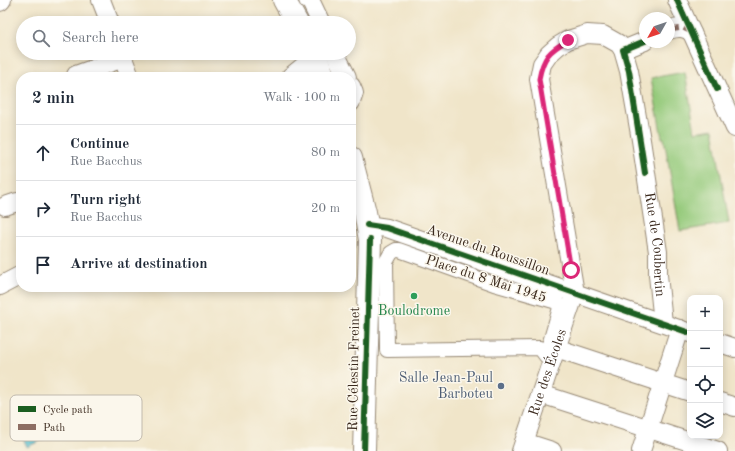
<!DOCTYPE html>
<html lang="en">
<head>
<meta charset="utf-8">
<style>
	:root { --surface:#fff; --page:#f2f2f3; --text:#1f2937; --muted:#747a83; --line:#e0e1e3 }
	body { margin:0; font-family:"Old Standard TT",serif; background:var(--page); color:var(--text) }
	.controls { position:absolute; right:12px; bottom:12px; display:grid; overflow:hidden; border-radius:8px; box-shadow:0 2px 10px #0003 }
	.controls button { width:36px; height:36px; display:grid; place-items:center; padding:0; border:0; border-bottom:1px solid var(--line); background:var(--surface); color:var(--text); font:20px sans-serif }
	.compass { position:absolute; left:639px; top:12px; width:36px; height:36px; border-radius:50%; background:var(--surface); box-shadow:0 2px 10px #0003; rotate:230deg }
	.stop { position:absolute; width:12px; height:12px; margin:-9px; border:3px solid #db2777; border-radius:50%; background:#fff }
	.stop.end { background:#db2777; border-color:#fff; box-shadow:0 1px 4px #0008 }
	.list { margin:0; padding:0; list-style:none }
	h2 { display:flex; justify-content:space-between; align-items:center; height:52px; margin:0; padding:0 16px; font-size:17px }
	h2 small { font-size:13px; font-weight:400; color:var(--muted) }
	.list li { display:grid; grid-template-columns:26px 1fr auto; gap:12px; align-items:center; box-sizing:border-box; height:56px; padding:0 16px; border-top:1px solid var(--line) }
	.list b { display:block; font-size:15px; white-space:nowrap }
	.list p { margin:0; font-size:13px; white-space:nowrap; color:var(--muted) }
	.list em { font-size:13px; font-style:normal; color:var(--muted) }
	.icon { flex:none; width:22px; height:22px; fill:none; stroke:currentColor; stroke-width:2; stroke-linecap:round; stroke-linejoin:round }
	.map { position:relative; flex:none; width:735px; height:451px; overflow:hidden }
	.search { position:absolute; background:var(--surface); box-shadow:0 2px 10px #0003; left:16px; top:16px; width:340px; height:44px; display:flex; align-items:center; gap:10px; box-sizing:border-box; padding:0 14px; border-radius:22px; color:var(--muted); font-size:15px }
	.panel { position:absolute; background:var(--surface); box-shadow:0 2px 10px #0003; left:16px; top:72px; width:340px; height:220px; border-radius:16px }
	.map>svg:first-child { display:block }
</style>
</head>
<body>
<div class="map">
<svg width="735" height="451" viewBox="0 0 735 451">
	<rect width="100%" height="100%" fill="#fbf7ec"/>
	<filter id="ink" filterUnits="userSpaceOnUse"><feTurbulence type="fractalNoise" baseFrequency=".025" numOctaves="2"/><feDisplacementMap in="SourceGraphic" scale="8" xChannelSelector="R" yChannelSelector="G"/><feConvolveMatrix kernelMatrix="1 2 1 2 8 2 1 2 1" color-interpolation-filters="sRGB"/></filter>
	<filter id="wash" filterUnits="userSpaceOnUse"><feTurbulence type="fractalNoise" baseFrequency=".012" numOctaves="4" result="noise"/><feDisplacementMap in="SourceGraphic" scale="16" xChannelSelector="R" yChannelSelector="G"/><feGaussianBlur stdDeviation="0.9" result="paint"/><feColorMatrix in="noise" values="0 0 0 0 0 0 0 0 0 0 0 0 0 0 0 0 0 1.4 0 .05"/><feComposite in="paint" operator="in"/></filter>
	<g filter="url(#wash)">
		<rect width="100%" height="100%" fill="#f0e5c9"/>
		<!-- green -->
		<path fill="#95ca7b" stroke="#687a4c" d="M685,72l10,60 18,-3 16,94 -49,8 -16,-93h-2l-11,-60z"/>
		<!-- water -->
		<path fill="#49b5c5" stroke="#427072" d="M40,430l4,9 -17,8 -4,-9z"/>
	</g>
	<g filter="url(#ink)">
		<g fill="none" stroke-linecap="round" stroke-linejoin="round">
			<!-- pedestrian casing -->
			<g stroke="#968874" stroke-width="16">
				<path id="pedestrian" d="M396,250h3l95,34 63,18 3,6 -14,48 -6,-8 -153,2 -1,-88 5,-9z"/>
			</g>
			<!-- minor casing -->
			<g stroke="#968874" stroke-width="20">
				<g id="minor">
					<path d="M101,0l9,23"/>
					<path d="M308,0l3,2 10,21"/>
					<path d="M677,0l58,128"/>
					<path d="M0,2l2,-2"/>
					<path d="M669,30c9,-3 16,-3 23,3"/>
					<path d="M623,50l22,-9"/>
					<path d="M121,53l9,24"/>
					<path d="M335,53l12,24"/>
					<path d="M76,75l47,-17"/>
					<path d="M290,77l26,-21"/>
					<path d="M351,86l3,7 -3,9"/>
					<path d="M5,206l12,-4 4,2"/>
					<path d="M367,225l20,3 303,105"/>
					<path d="M0,286l21,-11"/>
					<path d="M720,343l15,5"/>
					<path d="M556,348l134,44"/>
					<path d="M541,394l177,57"/>
					<path d="M720,402l15,5"/>
					<path d="M524,442l28,9"/>
					<path id="s1" d="M521,451l54,-158 -36,-214 3,-15 7,-10 9,-8 10,-6 19,-6 16,1 16,9 4,6 6,21 12,69 17,112v23l5,48"/>
					<path d="M641,451l39,-122"/>
				</g>
			</g>
			<!-- tertiary casing -->
			<g stroke="#968874" stroke-width="24">
				<g id="tertiary">
					<path d="M284,0l13,23"/>
					<path d="M314,53l10,24"/>
					<path d="M351,158l14,54 5,28 -6,211"/>
				</g>
			</g>
			<!-- pedestrian -->
			<use href="#pedestrian" stroke="#fff" stroke-width="14"/>
			<!-- minor -->
			<use href="#minor" stroke="#fff" stroke-width="18"/>
			<!-- tertiary -->
			<use href="#tertiary" stroke="#fff" stroke-width="22"/>
			<!-- quiet -->
			<path stroke="#8d6e63" stroke-width="5" stroke-dasharray="10 5" stroke-linecap="butt" d="M669,30l14,-2 8,4"/>
			<!-- cycleway casing -->
			<g stroke="#fbf7ec" stroke-width="8">
				<g id="cycleway">
					<path d="M677,0l40,89"/>
					<path d="M645,41l-22,9 6,21 16,102"/>
					<path d="M367,225l20,3 303,105"/>
					<path d="M364,451l6,-211"/>
				</g>
			</g>
			<!-- cycleway -->
			<use href="#cycleway" stroke="#1b5e20" stroke-width="6"/>
		</g>
	</g>
	<g fill="none" stroke-linecap="round" stroke-linejoin="round" filter="url(#ink)">
		<!-- route -->
		<path stroke="#db2777" stroke-width="5" d="M568,40c-19,11 -25,17 -29,39l32,191"/>
	</g>
	<!-- markers -->
	<circle fill="#2e9e5b" stroke="#fbf7ec" stroke-width="1.5" cx="414" cy="296" r="4"/>
	<circle fill="#5c6f8a" stroke="#fbf7ec" stroke-width="1.5" cx="501" cy="386" r="4"/>
	<g text-anchor="middle" dominant-baseline="central" stroke-width="3" stroke-linejoin="round" paint-order="stroke">
		<!-- street labels -->
		<g font-size="14" fill="#3b2a1e" stroke="#fbf7ec">
			<text stroke="none"><textPath href="#s1" startOffset="694">Rue de Coubertin</textPath></text>
			<text transform="translate(488 250) rotate(19)">Avenue du Roussillon</text>
			<text transform="translate(486 279) rotate(18)">Place du 8 Mai 1945</text>
			<text transform="translate(354 369) rotate(-89)">Rue Célestin Freinet</text>
			<text stroke="none"><textPath href="#s1" startOffset="83">Rue des Écoles</textPath></text>
		</g>
		<!-- leisure labels -->
		<g font-size="14" fill="#27864d" stroke="#fbf7ec">
			<text x="414" y="311">Boulodrome</text>
		</g>
		<!-- service labels -->
		<g font-size="14" fill="#4e5e75" stroke="#fbf7ec" text-anchor="end">
			<text x="493" y="378">Salle Jean-Paul<tspan x="493" dy="16">Barboteu</tspan></text>
		</g>
	</g>
	<!-- legend -->
	<rect x="10" y="395" width="132" height="46" rx="6" fill="#fbf7ec" stroke="#c1baae" stroke-width="1"/>
	<rect x="18" y="406" width="18" height="6" fill="#1b5e20"/>
	<rect x="18" y="424" width="18" height="6" fill="#8d6e63"/>
	<g font-size="11" fill="#3b2a1e">
		<text x="43" y="413">Cycle path</text>
		<text x="43" y="431">Path</text>
	</g>
</svg>
<div class="controls">
<button>+</button>
<button>−</button>
<button><svg class="icon" aria-label="locate" viewBox="0 0 24 24"><circle cx="12" cy="12" r="6"/><path d="M12 2v4M12 18v4M2 12h4M18 12h4"/></svg></button>
<button><svg class="icon" aria-label="layers" viewBox="0 0 24 24"><path d="M12 4l9 5-9 5-9-5zM3 14l9 5 9-5"/></svg></button>
</div>
<svg class="compass" viewBox="-18 -18 36 36"><path d="M0-13l5 13h-10z" fill="#e53935"/><path d="M0 13l5-13h-10z" fill="#747a83"/></svg>
<div class="stop" style="left:571px;top:270px"></div>
<div class="stop end" style="left:568px;top:40px"></div>
<div class="search"><svg class="icon" aria-label="search" viewBox="0 0 24 24"><circle cx="10" cy="10" r="6"/><path d="M15 15l6 6"/></svg>Search here</div>
<section class="panel">
<h2>2 min<small>Walk · 100 m</small></h2>
<ul class="list">
<li><svg class="icon" aria-label="ahead" viewBox="0 0 24 24"><path d="M12 20V5M6 11l6-6 6 6"/></svg><div><b>Continue</b><p>Rue Bacchus</p></div><em>80 m</em></li>
<li><svg class="icon" aria-label="right" viewBox="0 0 24 24"><path d="M7 20v-9h11M14 6l5 5-5 5"/></svg><div><b>Turn right</b><p>Rue Bacchus</p></div><em>20 m</em></li>
<li><svg class="icon" aria-label="arrive" viewBox="0 0 24 24"><path d="M6 21V4h12l-3 4 3 4H6"/></svg><div><b>Arrive at destination</b></div></li>
</ul>
</section>
</div>
</body>
</html>
